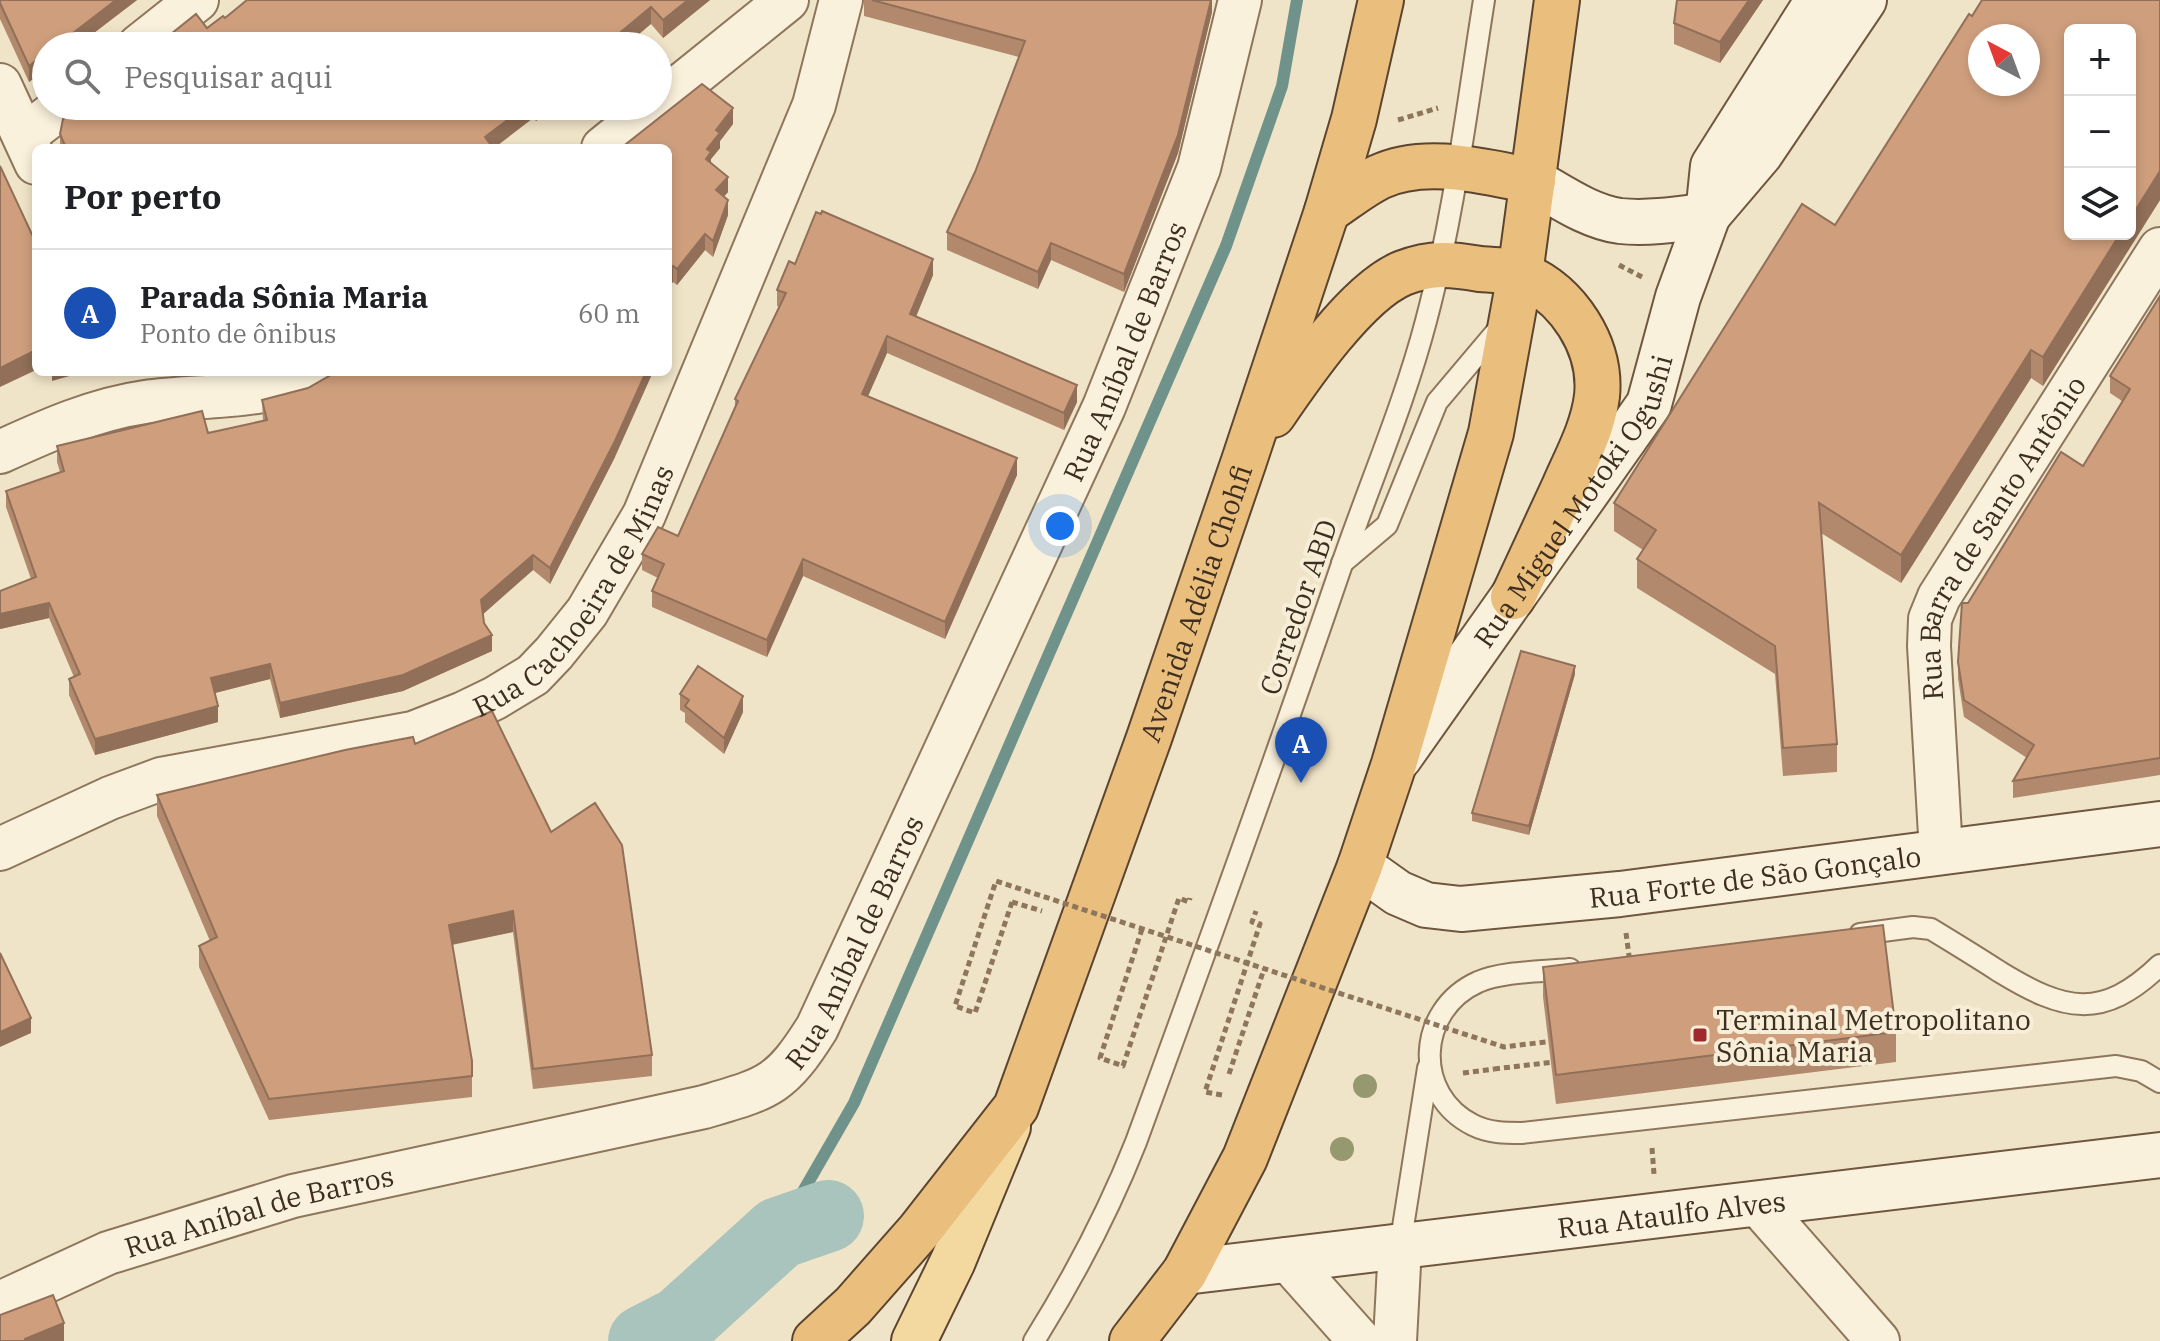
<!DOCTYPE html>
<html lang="pt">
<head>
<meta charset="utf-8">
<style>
	:root { --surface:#fff; --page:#f2f2f2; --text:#202124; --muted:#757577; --line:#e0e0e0; --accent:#111827 }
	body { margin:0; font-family:"IBM Plex Serif",serif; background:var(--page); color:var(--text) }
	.controls { position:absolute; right:24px; top:24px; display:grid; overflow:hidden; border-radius:12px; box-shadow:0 4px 12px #0003 }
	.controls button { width:72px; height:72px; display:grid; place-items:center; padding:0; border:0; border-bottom:2px solid var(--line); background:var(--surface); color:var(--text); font:40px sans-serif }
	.compass { position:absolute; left:1968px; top:24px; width:72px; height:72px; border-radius:50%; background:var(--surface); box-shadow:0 4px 12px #0003; rotate:319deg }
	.you { position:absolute; left:1060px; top:526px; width:28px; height:28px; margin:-20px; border:6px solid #fff; border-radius:50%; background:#1a73e8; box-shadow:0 0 0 12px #1a73e833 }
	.badge { display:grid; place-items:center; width:52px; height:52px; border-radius:50%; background:var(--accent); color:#fff; font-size:26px; font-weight:700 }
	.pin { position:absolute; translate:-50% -66px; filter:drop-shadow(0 2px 4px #0008) }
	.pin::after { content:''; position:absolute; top:42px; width:28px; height:24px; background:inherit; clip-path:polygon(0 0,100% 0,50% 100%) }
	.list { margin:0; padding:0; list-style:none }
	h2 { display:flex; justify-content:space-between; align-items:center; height:104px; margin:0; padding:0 32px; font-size:34px }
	h2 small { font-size:26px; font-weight:400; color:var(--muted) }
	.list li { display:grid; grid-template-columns:52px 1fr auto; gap:24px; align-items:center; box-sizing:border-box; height:128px; padding:0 32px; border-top:2px solid var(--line) }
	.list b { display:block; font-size:30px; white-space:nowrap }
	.list p { margin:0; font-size:26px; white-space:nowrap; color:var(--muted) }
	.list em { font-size:26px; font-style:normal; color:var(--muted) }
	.icon { flex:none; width:44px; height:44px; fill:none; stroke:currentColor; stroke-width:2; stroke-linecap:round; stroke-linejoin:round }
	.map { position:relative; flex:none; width:2160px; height:1341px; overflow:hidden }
	.search { position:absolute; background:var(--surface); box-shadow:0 4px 12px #0003; left:32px; top:32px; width:640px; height:88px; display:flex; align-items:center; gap:20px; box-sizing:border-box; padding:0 28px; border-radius:44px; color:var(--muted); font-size:30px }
	.panel { position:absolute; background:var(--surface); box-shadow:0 4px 12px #0003; left:32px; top:144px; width:640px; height:232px; border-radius:12px }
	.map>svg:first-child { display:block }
</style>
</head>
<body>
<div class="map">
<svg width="2160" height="1341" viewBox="0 0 2160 1341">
	<rect width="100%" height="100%" fill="#f0e4c8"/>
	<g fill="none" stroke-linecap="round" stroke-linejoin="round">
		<!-- stream -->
		<path stroke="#6f938a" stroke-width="12" d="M779,1233l75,-130 372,-857 56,-160 15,-86"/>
		<!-- river -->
		<path stroke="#a9c4bc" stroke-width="72" d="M644,1341l37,-19 98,-89 49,-17"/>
		<!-- service casing -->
		<g stroke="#8d765c" stroke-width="24">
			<g id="service">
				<path d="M1342,563l45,-38 50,-123 65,-77"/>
				<path d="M1860,934l53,-7 18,2c23,14 46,28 69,43 64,39 102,49 160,-7"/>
				<path d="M1570,969c-29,3 -66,2 -92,13 -62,28 -65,113 -5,143 16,8 32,8 49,8l594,-67 25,5 19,11"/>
				<path d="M1400,1246l28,-178"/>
				<path d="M1034,1341c40,-64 74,-128 102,-199 70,-191 139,-382 205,-575 28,-82 63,-162 85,-246 28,-105 41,-214 58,-321"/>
			</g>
		</g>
		<!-- minor casing -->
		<g stroke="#8d765c" stroke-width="46">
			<g id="minor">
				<path d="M139,46l58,-46"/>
				<path d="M0,85l36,78"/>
				<path d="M658,104l129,-104"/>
				<path d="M24,136l39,-30"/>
				<path d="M603,148l52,-42"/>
				<path d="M0,452c46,-21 95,-43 145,-50 59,-8 120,-1 174,-30"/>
				<path id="s1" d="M0,849l110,-51 51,-19 252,-46 51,-20 31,-15 38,-23 21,-22 33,-41 57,-97 170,-410 27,-105"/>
				<path id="s2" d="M1941,852l-12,-206 1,-27 9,-22 221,-348"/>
				<path d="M1757,1203l121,138"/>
				<path d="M1287,1259l73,82"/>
				<path id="s3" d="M0,1303l108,-50 185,-57 411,-89c64,-19 76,-20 113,-79l287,-621 95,-239 41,-168"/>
				<path d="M1395,1341l5,-95"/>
			</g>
		</g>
		<!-- secondary casing -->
		<g stroke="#6f573f" stroke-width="48">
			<g id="secondary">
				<path d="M1533,181c27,15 56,36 87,40 29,3 59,-2 88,-6l52,-61 104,-154"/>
				<path id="s4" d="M1399,758l250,-354 29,-107 30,-82 5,-49 105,-166"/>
				<path id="s5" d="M1360,866l38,27 28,12 35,4 159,-15 540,-70"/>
				<path id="s6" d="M1185,1272l975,-117"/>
			</g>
		</g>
		<!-- primary casing -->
		<g stroke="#5b4430" stroke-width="48">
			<path id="primary" d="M914,1341l39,-80 55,-134"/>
		</g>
		<!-- trunk casing -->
		<g stroke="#5b4430" stroke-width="48">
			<g id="trunk">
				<path d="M1327,211c17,-11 34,-25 52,-34 47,-22 106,-5 154,4"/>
				<path d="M1273,415c28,-41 84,-123 130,-142 29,-11 48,-9 77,-4 13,1 30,1 42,6 46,19 80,71 75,121 -4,33 -20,61 -33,91 -17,37 -34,74 -51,110"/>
				<path id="s7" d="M815,1341l38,-35 66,-75 97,-124 133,-369 95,-277 83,-250 27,-92 27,-119"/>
				<path d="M1132,1341l53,-69 60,-114 115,-292 34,-102 97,-331 29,-159 37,-274"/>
			</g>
		</g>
		<!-- path -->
		<g stroke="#8d765c" stroke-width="5" stroke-dasharray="6 4" stroke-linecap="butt">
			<path d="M1398,120l40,-12"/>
			<path d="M1619,265l23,12"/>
			<path d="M1012,902l30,9"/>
			<path d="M1142,929l-42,129 23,8 56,-168 10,4 1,-4"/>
			<path d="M1626,933l4,30"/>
			<path d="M1463,1073l31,-4"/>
			<path d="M1229,1074l35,-105"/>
			<path d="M1222,1095l-17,-3 55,-168 -8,-2 4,-11"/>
			<path d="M1652,1148l2,26"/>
		</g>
		<!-- service -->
		<use href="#service" stroke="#faf1dc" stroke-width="20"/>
		<!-- minor -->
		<use href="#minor" stroke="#faf1dc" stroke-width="42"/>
		<!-- secondary -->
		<use href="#secondary" stroke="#faf1dc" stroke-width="44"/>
		<!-- primary -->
		<use href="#primary" stroke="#f3d9a0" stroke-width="44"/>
		<!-- trunk -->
		<use href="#trunk" stroke="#eabe7c" stroke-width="44"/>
		<!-- path-bridge -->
		<g stroke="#8d765c" stroke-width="5" stroke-dasharray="6 4" stroke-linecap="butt">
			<path d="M1012,902l-37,111 -20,-7 41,-125 508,166 49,-6"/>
			<path d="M1494,1069l60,-7"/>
		</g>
	</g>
	<!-- trees -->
	<g fill="#96986f">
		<circle cx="1365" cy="1086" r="12"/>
		<circle cx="1342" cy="1149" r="12"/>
	</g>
	<!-- wall -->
	<g fill="#b2896c">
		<path d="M0,0h137l-108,82 -29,-63z"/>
		<path d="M710,0l-47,38 -12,-14 -444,4 18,-10z"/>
		<path d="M864,0h348v12l-34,141 -54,139 -73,-32 -13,29 -91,-39v-18l28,-60 44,-115 -155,-41z"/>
		<path d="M1677,0h86l-43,63 -46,-19v-21z"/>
		<path d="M2160,0v200l-117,186 -12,-8 -130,205 -80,-50 16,211v28l-54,4 -8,-102 -138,-86v-29l6,-9 -29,-19v-28l221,-278 137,-209z"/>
		<path d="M79,106h475l-18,15 -3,-3 -39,30h-434v-14z"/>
		<path d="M733,124l-13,17v7l-9,11v4l17,29 -4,4 4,19 -15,42 -8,-7 -28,35 -4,-3 -5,-134z"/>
		<path d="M795,264l138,11 -17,42 161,85 -13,28 -177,-77 -19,43 149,79 -72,164 -142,-63 -36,81 -115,-50v-16l6,-13 -16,-8v-16l36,-18 57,-127v-10l44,-92 -2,-1v-16z"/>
		<path d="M2160,296v479l-147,23v-17l14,-23 -63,-41 -6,-38v-17l10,-59 115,-137 39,-65 -12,-8v-17z"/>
		<path d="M262,400l353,57 -65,127 -17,-14 -50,44 1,9 8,28 -89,40 -123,27 -10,-39 -55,14 3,29 -123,33 -26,-60v-16l5,-2 -25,-59 -49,11v-38l31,-12 -25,-72v-16l54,-19 -3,-10v-16l151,-13 55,-12z"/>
		<path d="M1575,674l-46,161 -57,-14v-8z"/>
		<path d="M680,694l63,18 -19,42 -39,-32v-9l-5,-3z"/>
		<path d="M415,744l237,311v21l-119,13 -20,-157 -61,13 20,116v36l-203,23 -70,-153v-21l11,-5 -53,-125v-21z"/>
		<path d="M1543,967l353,65v30l-340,42 -13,-107z"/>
	</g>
	<!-- shaded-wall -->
	<g fill="#916f58">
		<path d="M116,0h21l-60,46h-21z"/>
		<path d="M688,0h22l-47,38v-18z"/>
		<path d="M1211,0h1v12l-34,141 -54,139v-18z"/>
		<path d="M1749,0h14l-43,63v-21z"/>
		<path d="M651,7v17l-26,22h-21z"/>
		<path d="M46,53v16l-17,13v-16z"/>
		<path d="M526,106h7v12l-39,30h-9v-11z"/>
		<path d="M536,106h18l-18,15z"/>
		<path d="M733,108v16l-13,17v7l-9,11v9l-5,7 1,-26 9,-19z"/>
		<path d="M2160,171v29l-117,186v-29l77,-123h10v-15z"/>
		<path d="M728,177v15l-12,14v-16z"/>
		<path d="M728,200v15l-15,42v-16z"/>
		<path d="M705,234v16l-28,35v-16z"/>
		<path d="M1051,243v17l-13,29v-17z"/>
		<path d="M933,259v16l-23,56v-17z"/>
		<path d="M673,266v16l-5,7v-16z"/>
		<path d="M887,336v17l-25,57v-16z"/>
		<path d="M36,350v20l-36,17v-19z"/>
		<path d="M2031,350v28l-130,205v-28z"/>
		<path d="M52,372h22l-1,3 -21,6z"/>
		<path d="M646,372h7l-38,85 -65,127v-16z"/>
		<path d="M1077,385v17l-13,28v-17z"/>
		<path d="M1017,458v17l-72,164v-17z"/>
		<path d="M533,555v15l-52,46v-16z"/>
		<path d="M803,559v17l-36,81v-17z"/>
		<path d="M49,603v15l-49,11v-15z"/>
		<path d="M492,635v16l-89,40 -123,27v-15z"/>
		<path d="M270,664v15l-59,15v-16z"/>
		<path d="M1575,666v8l-46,161v-9z"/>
		<path d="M743,696v16l-19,42v-16z"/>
		<path d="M218,706v16l-123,33v-16z"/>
		<path d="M513,911v21l-64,13v-20z"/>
		<path d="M31,1018v15l-31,14v-15z"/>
		<path d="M64,1323v18h-39v-2z"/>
	</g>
	<!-- building -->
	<g fill="#cf9f7d" stroke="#916f58" stroke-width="2" fill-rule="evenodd">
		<path d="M0,0h116l-60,46h-10v7l-17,13 -29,-63z"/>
		<path d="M247,0h441l-25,20 -12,-13 -47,39h-448l40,-32 11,14 16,-12 2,2z"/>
		<path d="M872,0h339l-33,135 -54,139 -73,-31 -13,29 -91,-40 28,-60 50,-131z"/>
		<path d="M1677,0h72l-29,42 -46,-19z"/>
		<path d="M1982,0h178v171l-30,48v-189h-60v204h50l-77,123 -12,-7 -130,205 -82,-52 18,241 -54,4 -8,-102 -138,-87 19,-29 -42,-27 188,-299 33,21 134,-211 3,2zM1980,36h48v48h-48z"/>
		<path d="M702,84l31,24 -17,22 4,3 -13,16 4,3 -5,7 22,18 -12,13 12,10 -15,41 -8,-7 -28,35 -4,-3 -5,7v-125h-47z"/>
		<path d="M79,106h447l-41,31 8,11h-427l-6,-14 3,-15z"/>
		<path d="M0,166l36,77v107l-36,18z"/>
		<path d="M822,211l111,48 -23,55 167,71 -13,28 -177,-77 -25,58 155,64 -72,164 -142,-63 -36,81 -115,-49 12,-27 -22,-10 16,-27 20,9 60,-135 -3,-2 51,-106 -9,-3 12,-29 6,3 21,-52 5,2z"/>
		<path d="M2160,296v462l-147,23 21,-36 -70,-45 -6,-38 4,-59h6l93,-151 22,14 47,-77 -20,-13z"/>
		<path d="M336,372h310l-31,69 -65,127 -17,-13 -52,45 3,23 8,12 -89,40 -123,28 -10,-39 -59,14 7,28 -123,33 -26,-60 11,-5 -31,-71 -49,11v-23l36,-14 -30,-86 58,-20 -7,-25 145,-35 6,22 59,-13 -5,-20 46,-12z"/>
		<path d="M1521,651l54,15 -46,160 -57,-13z"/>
		<path d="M698,666l45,30 -19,42 -39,-32 4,-6 -9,-6z"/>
		<path d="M492,711l59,121 44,-29 27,42 30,210 -119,14 -20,-158 -64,14 23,136v15l-203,23 -70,-153 18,-9 -60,-142 188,-45 68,-13 2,7z"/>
		<path d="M1883,925l13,107 -340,43 -13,-108z"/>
		<path d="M0,953l31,65 -31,14z"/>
		<path d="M53,1295l11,28 -39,16v2h-25v-26z"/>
	</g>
	<!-- markers -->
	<rect fill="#9e2a2b" stroke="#f7eed8" stroke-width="3" x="1692" y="1027" width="16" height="16" rx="4"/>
	<g text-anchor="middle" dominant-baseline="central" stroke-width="8" stroke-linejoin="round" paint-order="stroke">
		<!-- street labels -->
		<g font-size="28" fill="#3d2e20" stroke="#f7eed8">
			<text stroke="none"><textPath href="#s3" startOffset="1620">Rua Aníbal de Barros</textPath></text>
			<text stroke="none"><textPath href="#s4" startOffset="312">Rua Miguel Motoki Ogushi</textPath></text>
			<text stroke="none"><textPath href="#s2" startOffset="334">Rua Barra de Santo Antônio</textPath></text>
			<text stroke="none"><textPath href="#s1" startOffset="656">Rua Cachoeira de Minas</textPath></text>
			<text stroke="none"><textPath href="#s7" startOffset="844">Avenida Adélia Chohfi</textPath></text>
			<text transform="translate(1298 607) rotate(-71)">Corredor ABD</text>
			<text stroke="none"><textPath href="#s5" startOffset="408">Rua Forte de São Gonçalo</textPath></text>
			<text stroke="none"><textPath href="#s3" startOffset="970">Rua Aníbal de Barros</textPath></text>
			<text stroke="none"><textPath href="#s3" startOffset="276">Rua Aníbal de Barros</textPath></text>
			<text stroke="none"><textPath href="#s6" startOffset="490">Rua Ataulfo Alves</textPath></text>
		</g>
		<!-- poi labels -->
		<g font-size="28" fill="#3d2e20" stroke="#f7eed8" text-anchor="start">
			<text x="1716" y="1019">Terminal Metropolitano<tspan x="1716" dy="32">Sônia Maria</tspan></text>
		</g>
	</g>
</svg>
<div class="controls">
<button>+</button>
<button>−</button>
<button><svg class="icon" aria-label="layers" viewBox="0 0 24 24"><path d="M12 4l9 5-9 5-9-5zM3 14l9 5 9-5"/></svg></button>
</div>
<svg class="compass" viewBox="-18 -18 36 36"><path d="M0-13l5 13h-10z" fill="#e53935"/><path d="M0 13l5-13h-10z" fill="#757577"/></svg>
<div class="you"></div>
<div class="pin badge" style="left:1301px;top:783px;background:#1a4fb4">A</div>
<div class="search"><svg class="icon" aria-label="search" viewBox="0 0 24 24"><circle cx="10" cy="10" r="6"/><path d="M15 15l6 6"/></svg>Pesquisar aqui</div>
<section class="panel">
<h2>Por perto<small></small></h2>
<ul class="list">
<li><span class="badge" style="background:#1a4fb4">A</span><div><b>Parada Sônia Maria</b><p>Ponto de ônibus</p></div><em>60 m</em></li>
</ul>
</section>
</div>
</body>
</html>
